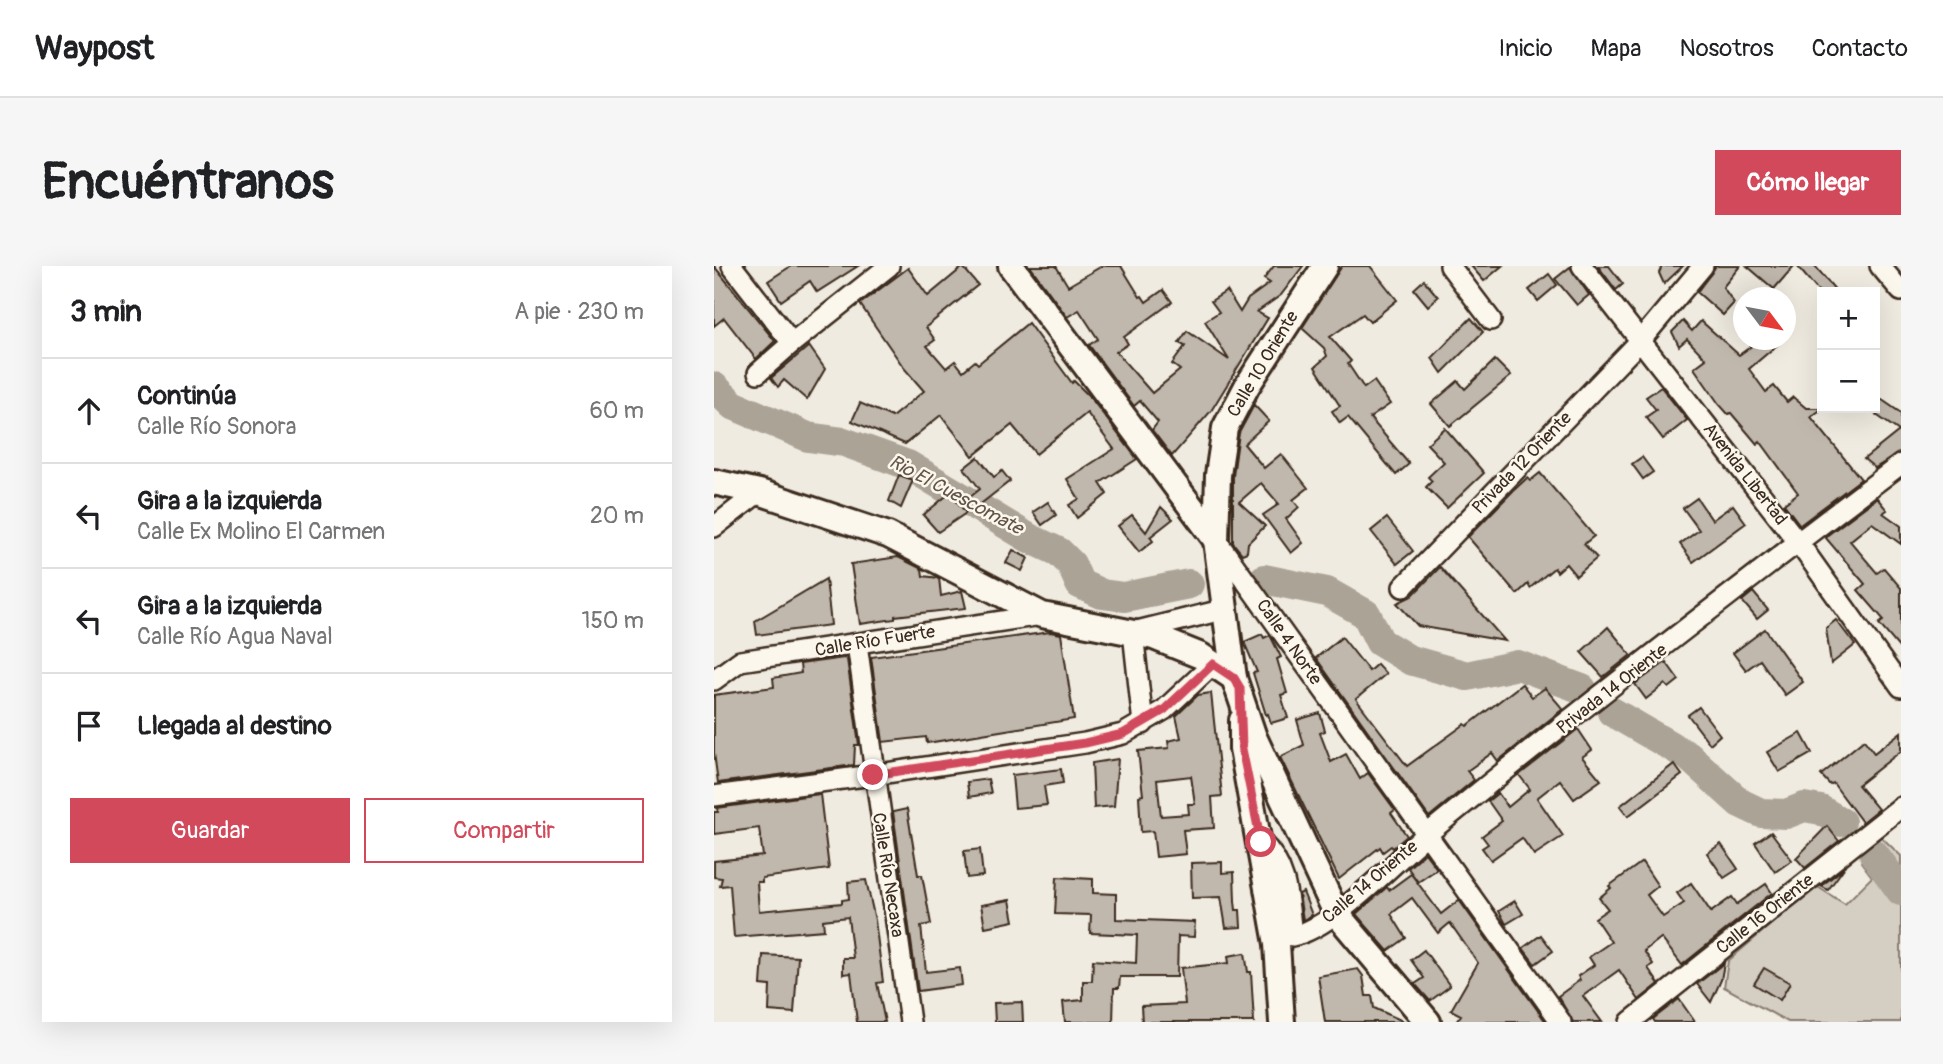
<!DOCTYPE html>
<html lang="es">
<head>
<meta charset="utf-8">
<style>
	:root { --surface:#fff; --page:#f6f6f6; --text:#202124; --muted:#757577; --line:#e0e0e0; --accent:#d1495b }
	body { margin:0; font-family:Pangolin,sans-serif; background:var(--page); color:var(--text) }
	.controls { position:absolute; right:21px; top:21px; display:grid; overflow:hidden; border-radius:0px; box-shadow:0 7px 28px #0002 }
	.controls button { width:63px; height:63px; display:grid; place-items:center; padding:0; border:0; border-bottom:2px solid var(--line); background:var(--surface); color:var(--text); font:35px sans-serif }
	.compass { position:absolute; left:1019px; top:21px; width:63px; height:63px; border-radius:50%; background:var(--surface); box-shadow:0 7px 28px #0002; rotate:122deg }
	.stop { position:absolute; width:21px; height:21px; margin:-16px; border:5px solid #d1495b; border-radius:50%; background:#fff }
	.stop.end { background:#d1495b; border-color:#fff; box-shadow:0 2px 7px #0008 }
	.list { margin:0; padding:0; list-style:none }
	h2 { display:flex; justify-content:space-between; align-items:center; height:91px; margin:0; padding:0 28px; font-size:30px }
	h2 small { font-size:23px; font-weight:400; color:var(--muted) }
	.list li { display:grid; grid-template-columns:46px 1fr auto; gap:21px; align-items:center; box-sizing:border-box; height:105px; padding:0 28px; border-top:2px solid var(--line) }
	.list b { display:block; font-size:26px; white-space:nowrap }
	.list p { margin:0; font-size:23px; white-space:nowrap; color:var(--muted) }
	.list em { font-size:23px; font-style:normal; color:var(--muted) }
	.actions { display:flex; gap:14px; padding:21px 28px }
	.actions a { flex:1; padding:16px 0; border:2px solid var(--accent); border-radius:0px; text-align:center; font-size:24px; color:var(--accent) }
	.actions .main { background:var(--accent); color:#fff }
	.icon { flex:none; width:38px; height:38px; fill:none; stroke:currentColor; stroke-width:2; stroke-linecap:round; stroke-linejoin:round }
	.map { position:relative; flex:none; width:1187px; height:756px; overflow:hidden; border-radius:0px }
	header { display:flex; align-items:center; gap:42px; box-sizing:border-box; height:98px; padding:0 35px; background:var(--surface); border-bottom:2px solid var(--line) }
	header strong { font-size:33px }
	nav { display:flex; gap:38px; margin-inline-start:auto; font-size:24px }
	.intro { display:flex; align-items:center; justify-content:space-between; box-sizing:border-box; height:168px; padding:0 42px }
	h1 { margin:0; font-size:49px }
	.button { padding:18px 32px; border-radius:0px; background:var(--accent); color:#fff; font-size:24px; font-weight:700 }
	main { display:flex; gap:42px; padding:0 42px }
	aside { flex:1; background:var(--surface); border-radius:0px; box-shadow:0 7px 28px #0002 }
	.map>svg:first-child { display:block }
</style>
</head>
<body>
<header>
<strong>Waypost</strong>
<nav><a>Inicio</a><a>Mapa</a><a>Nosotros</a><a>Contacto</a></nav>
</header>
<div class="intro"><h1>Encuéntranos</h1><a class="button">Cómo llegar</a></div>
<main>
<aside>
<h2>3 min<small>A pie · 230 m</small></h2>
<ul class="list">
<li><svg class="icon" aria-label="ahead" viewBox="0 0 24 24"><path d="M12 20V5M6 11l6-6 6 6"/></svg><div><b>Continúa</b><p>Calle Río Sonora</p></div><em>60 m</em></li>
<li><svg class="icon" aria-label="left" viewBox="0 0 24 24"><path d="M17 20v-9H6M10 6l-5 5 5 5"/></svg><div><b>Gira a la izquierda</b><p>Calle Ex Molino El Carmen</p></div><em>20 m</em></li>
<li><svg class="icon" aria-label="left" viewBox="0 0 24 24"><path d="M17 20v-9H6M10 6l-5 5 5 5"/></svg><div><b>Gira a la izquierda</b><p>Calle Río Agua Naval</p></div><em>150 m</em></li>
<li><svg class="icon" aria-label="arrive" viewBox="0 0 24 24"><path d="M6 21V4h12l-3 4 3 4H6"/></svg><div><b>Llegada al destino</b></div></li>
</ul>
<div class="actions"><a class="main">Guardar</a><a>Compartir</a></div>
</aside>
<div class="map">
<svg width="1187" height="756" viewBox="0 0 1187 756">
	<rect width="100%" height="100%" fill="#f0ebe0"/>
	<filter id="ink" filterUnits="userSpaceOnUse"><feTurbulence type="fractalNoise" baseFrequency=".0143" numOctaves="2"/><feDisplacementMap in="SourceGraphic" scale="14" xChannelSelector="R" yChannelSelector="G"/><feConvolveMatrix kernelMatrix="1 2 1 2 8 2 1 2 1" color-interpolation-filters="sRGB"/></filter>
	<g filter="url(#ink)">
		<!-- green -->
		<path fill="#d5cec3" stroke="#887c70" stroke-width="2" d="M1155,559l32,31v166h-113l-64,-35 4,-26 88,-75 29,18 27,-27 -11,-15 3,-5 -16,-14z"/>
		<g fill="none" stroke-linecap="round" stroke-linejoin="round">
			<!-- river -->
			<g stroke="#aca397" stroke-width="30">
				<path d="M0,121l19,18 75,32 36,5 64,23 121,73 30,14 12,12 9,20 22,10 22,3 65,-13"/>
				<path d="M550,313l63,13 39,22 14,28 30,18 57,16 51,-11 64,24"/>
				<path d="M898,446l76,44 52,47 21,10 25,1 18,-7 17,3 20,12"/>
				<path d="M1160,588l27,37"/>
			</g>
		</g>
		<!-- building -->
		<g fill="#c0b8ad" stroke="#3b2a1e" stroke-width="2" fill-rule="evenodd">
			<path d="M0,0l61,75 -19,18 -32,-41 -10,8z"/>
			<path d="M77,0h67l-41,26 -7,-11 -29,20 -13,-20z"/>
			<path d="M316,0h26l12,20 34,-20h19l19,31 2,-1 4,6 17,-12 9,12 -48,35 4,7 -12,8 36,41 28,-23 -8,-6 13,-18 -6,-3 8,-12 42,29 -24,-39 14,-9 -8,-11 16,-10 13,21 8,-13 22,-16 -6,-4 10,-13h29l-22,29 -24,17 11,6 -57,93 -39,45 -20,-26 6,-8 -18,-21 -6,5 -45,-61 9,-6 -19,-29 -12,7z"/>
			<path d="M628,0h28l27,34 -27,22 -7,-8 -33,23 21,24 -3,3 16,24 10,-7 16,23 -20,14 39,46 -13,11 -48,-58 -8,6 -8,-12 8,-5 -25,-39 12,-11 -3,-8 -22,-20z"/>
			<path d="M757,0h31l-18,15z"/>
			<path d="M884,0h11l14,18 -7,6z"/>
			<path d="M948,0h21l-19,18 -5,-11z"/>
			<path d="M1026,0l-17,21 11,16 -11,12 -26,-23 19,-26z"/>
			<path d="M1033,0h47l-20,23z"/>
			<path d="M1083,0h18l22,26h-18z"/>
			<path d="M249,1l15,18 -52,42 9,13 -8,6 19,22 9,-7 8,10 12,-10 3,3 50,-41 44,60 2,-2 16,16 47,62 -37,24 7,11 -30,24 -8,-13 10,-6 -12,-20 47,-30 -27,-36 -51,41 -24,-29 -39,31 -32,-41 -36,29 -53,-23 8,-18 32,14 32,-26 -20,-23 -44,-64 48,-36 20,28z"/>
			<path d="M856,1l19,28 -12,10 -22,-26z"/>
			<path d="M835,8l8,11 -19,16 -9,-11z"/>
			<path d="M710,14l14,17 -10,9 -14,-17z"/>
			<path d="M757,52l12,14 -41,41 -10,-15z"/>
			<path d="M969,55l9,10 9,-10 38,34 21,-15h23l-34,29 17,23 8,-6 13,16 6,-5 13,11h17l-12,9 50,62 -61,46 -16,-21 14,-11 -38,-52 -3,3 -26,-31 -3,1 -9,-10 -25,-36 12,-9 -19,-20 -8,7 -7,-14z"/>
			<path d="M95,80l16,23 -18,31 -23,-20 -6,7 -7,-9z"/>
			<path d="M781,94l16,16 -61,50 -19,-22 27,-23 7,8z"/>
			<path d="M947,121l26,33 -24,19 -17,-22 10,-7 -10,-13z"/>
			<path d="M1161,129l26,18v39l-26,16 -11,-9 35,-28 -24,-17z"/>
			<path d="M540,139l15,16 -25,23 20,24 17,-14 27,34 -15,12 6,7 -13,12 17,24 -12,10 -28,-38 16,-11 -18,-21 -22,19 26,24 -17,17 -1,9 -5,2 -9,-11v-67l6,-43z"/>
			<path d="M731,162l39,45 -37,35 -21,-21 6,-6 -4,-4 16,-15 -17,-18z"/>
			<path d="M264,191l16,20 8,-6 8,10 -37,29 -8,-9 15,-12 -16,-21z"/>
			<path d="M928,191l11,15 -10,7 -11,-15z"/>
			<path d="M826,207l54,63 -10,8 13,14 -21,18 -10,-12 -9,8 -3,-4 -24,20 -2,-4 -11,10 -49,-57 45,-46 14,-13 3,3z"/>
			<path d="M185,209l14,5 -12,28 -12,-7z"/>
			<path d="M236,227l16,20 -28,19 -15,-17z"/>
			<path d="M983,232l15,22 21,-15 13,18 -53,39 -13,-18 19,-14 -16,-22z"/>
			<path d="M1163,232l10,12 -4,3 18,13v18l-29,-21 -22,18 27,32 7,-5 17,20v62l-22,-26 5,-4 -26,-30 7,-6 -40,-47z"/>
			<path d="M334,236l8,13 -14,10 -9,-13z"/>
			<path d="M447,241l12,12 -23,18 3,4 -14,11 -21,-26 14,-11 14,17z"/>
			<path d="M673,252l26,33 -16,13 -26,-33z"/>
			<path d="M299,284l15,8 -6,13 -16,-8z"/>
			<path d="M184,291l24,12 1,7 16,2 2,18 21,-5 4,17 -71,8v3l-35,5 -9,-60z"/>
			<path d="M726,301l65,74 -87,-15 -21,-23 15,-7z"/>
			<path d="M112,313l5,46 -74,10 -2,-14z"/>
			<path d="M1039,326l15,18 -11,9 -15,-18z"/>
			<path d="M1122,354l19,25 -24,19 -5,-36z"/>
			<path d="M894,361l23,28 -28,22 -22,-25z"/>
			<path d="M1051,363l38,53 -18,13 -25,-35 -14,10 -13,-17z"/>
			<path d="M336,366l11,2 13,85 -147,24 -1,-6 -43,5 -12,-85z"/>
			<path d="M548,368l2,4 6,-3 11,22 -4,2 10,34 -6,2 7,23 -17,5 -3,-9 -2,1 -13,-42 4,-1 -13,-30z"/>
			<path d="M628,371l27,34 8,-7 9,10 -30,25 51,67 58,-42 2,2 55,-42 10,13 13,-9 18,21 -65,52 -6,-8 -25,18 7,9 -45,37 -113,-159z"/>
			<path d="M130,392l3,1 12,86h-4l-1,20 -136,18 -4,-30v-58l60,-8 -1,-9 28,-5 -1,-9z"/>
			<path d="M952,396l13,18 -10,8 -4,-4 -19,15 -11,-15z"/>
			<path d="M497,427l11,103 -10,1 2,31 -31,2 3,24 -30,3 -3,-26 -12,1 -2,-36 4,-1 -5,-44 31,-3 -1,-7 13,-3 -5,-22 22,-21zM477,510l4,28h-7l1,10 -28,2 -4,-36z"/>
			<path d="M985,441l21,28 -10,9 -22,-29z"/>
			<path d="M606,447l5,18 -5,2 11,29 15,-8 14,25 8,-6 27,37 -4,3 16,23 -14,12 -2,-2 -8,6 -3,-5 -41,32 -59,-122 24,-12 -7,-25z"/>
			<path d="M864,463l14,21 -10,7 19,23 -27,19 -14,-19 -23,18 26,38 -29,19 -12,-17 -31,22 -9,-12 6,-4 -6,-8 20,-15 -14,-20 10,-8 10,14 22,-18 -11,-14z"/>
			<path d="M1187,466v19l-43,34 20,24 -16,13 -29,-39 -3,2 -9,-10 43,-35 10,13z"/>
			<path d="M1087,467l11,20 -33,19 -12,-20z"/>
			<path d="M404,493l-4,47 -20,2 -2,-45z"/>
			<path d="M960,498l8,11 -54,41 -8,-10z"/>
			<path d="M347,503l2,14 -19,3 3,19 -32,3 -3,-33z"/>
			<path d="M274,513l3,14 -22,4 -2,-15z"/>
			<path d="M106,528l9,75 -67,9v4h-5l2,29 83,-8v-3l7,-1 -1,-17 18,-2 9,40 8,62 -6,1 8,39h-28l-6,-49 -8,1v-16h10l-5,-41 -25,3 1,10 -90,7 -4,-52 -10,1 2,-8 -8,-1v-16l49,-5 -4,-28 -45,6v-22h4l-1,-4z"/>
			<path d="M193,543l11,66h4l9,49 -10,2 5,46 34,-4 2,17 -44,6 -25,-179z"/>
			<path d="M1113,560l12,15 -34,27 -9,-10z"/>
			<path d="M1057,566l21,28 -17,12 -20,-29z"/>
			<path d="M1007,578l17,25 -14,9 -17,-25z"/>
			<path d="M266,583l3,27 -16,2 -3,-27z"/>
			<path d="M711,587l12,16 -19,13 -10,-14z"/>
			<path d="M508,596v11l12,-1 1,29 1,9h4l1,17 -15,1 -5,-31 -29,1 -1,-35z"/>
			<path d="M928,596l16,24 -11,9 16,22 21,-14 -7,-10 14,-10 20,29 21,-15 5,7 29,-20 6,9 -90,72 -21,-27 -17,13 9,13 -5,4 11,16 -20,16 -20,-30 -36,26 19,26h-29l-15,-26 22,-16 -2,-4 16,-11 -5,-8 22,-15 -16,-24 13,-9 -9,-11 12,-10 -2,-2z"/>
			<path d="M1130,602l-16,22 -7,-4z"/>
			<path d="M697,608l30,40 18,-14 87,122h-90l5,-7 -10,-5 27,-47 -28,-40 -12,10 -26,-35 -21,16 15,24 -18,13 -32,-37 31,-27 2,3z"/>
			<path d="M343,611l36,2v14l23,1v25l79,3 -1,15 -16,-1 -1,41h-57l-1,11h-5l-1,34h-48l-2,-20 20,-2v-19h9l1,-21 43,3 1,-28 -47,-2 1,-18 -36,-1z"/>
			<path d="M589,626l9,23 -9,5 -4,-26z"/>
			<path d="M296,634l4,21 -29,6 -4,-22z"/>
			<path d="M801,635l8,13 -17,10 -7,-13z"/>
			<path d="M827,669l12,16 -18,13 -12,-16z"/>
			<path d="M710,684l26,36 -20,15 -15,-17 9,-6 -13,-18z"/>
			<path d="M531,687l3,19h3l3,50h-112l-1,-16 44,-2 -4,-36 48,-5 -1,-7z"/>
			<path d="M49,689l35,2 -4,56 -25,-2 1,-25 -9,-1z"/>
			<path d="M1010,697l-3,17 -10,22 -14,-18z"/>
			<path d="M1050,702l26,15 -10,17 -26,-16z"/>
			<path d="M644,703l5,7 3,20h6l2,12 31,14h-80l-7,-46z"/>
			<path d="M965,733l16,23h-40l-2,-3z"/>
			<path d="M308,736l1,20h-28l-1,-19z"/>
		</g>
		<g fill="none" stroke-linecap="round" stroke-linejoin="round">
			<!-- minor casing -->
			<g stroke="#3b2a1e" stroke-width="24">
				<g id="minor">
					<path d="M18,0l60,77"/>
					<path d="M736,0l41,54"/>
					<path d="M868,0l216,276 103,145"/>
					<path d="M1166,0l21,25"/>
					<path d="M44,107l34,-30 97,-77"/>
					<path d="M0,261l45,-35"/>
					<path d="M503,275l344,481"/>
					<path d="M689,321l238,-247 62,-74"/>
					<path d="M143,378l53,378"/>
					<path d="M0,414l26,-19 302,-46"/>
					<path d="M429,458l-10,-92 93,-23"/>
					<path d="M0,530l159,-21 212,-32 38,-9 41,-24 49,-46"/>
					<path d="M547,576c27,24 27,60 31,94 39,-6 102,-74 134,-101 155,-127 315,-250 475,-371"/>
					<path d="M916,756l271,-215"/>
				</g>
			</g>
			<!-- major casing -->
			<g stroke="#3b2a1e" stroke-width="30">
				<g id="major">
					<path d="M297,0l205,274"/>
					<path d="M0,216l45,10 129,43 154,80 112,22 47,19 33,22 20,59 82,176 92,109"/>
					<path d="M520,412l-18,-138 2,-65 7,-47 22,-42 78,-120"/>
					<path d="M528,454v29l35,195 5,78"/>
				</g>
			</g>
			<!-- minor -->
			<use href="#minor" stroke="#fbf7ec" stroke-width="19"/>
			<!-- major -->
			<use href="#major" stroke="#fbf7ec" stroke-width="24"/>
		</g>
	</g>
	<g fill="none" stroke-linecap="round" stroke-linejoin="round" filter="url(#ink)">
		<!-- route -->
		<path stroke="#d1495b" stroke-width="9" d="M159,509l212,-32 38,-9 41,-24 49,-46 21,14 6,10 2,61 19,93"/>
	</g>
	<g text-anchor="middle" dominant-baseline="central" stroke-width="5" stroke-linejoin="round" paint-order="stroke">
		<!-- street labels -->
		<g font-size="18" fill="#3b2a1e" stroke="#fbf7ec">
			<text transform="translate(549 98) rotate(-59)">Calle 10 Oriente</text>
			<text transform="translate(808 197) rotate(-46)">Privada 12 Oriente</text>
			<text transform="translate(1031 208) rotate(52)">Avenida Libertad</text>
			<text transform="translate(161 375) rotate(-9)">Calle Río Fuerte</text>
			<text transform="translate(575 376) rotate(55)">Calle 4 Norte</text>
			<text transform="translate(898 423) rotate(-38)">Privada 14 Oriente</text>
			<text transform="translate(174 609) rotate(81)">Calle Río Necaxa</text>
			<text transform="translate(656 616) rotate(-40)">Calle 14 Oriente</text>
			<text transform="translate(1051 648) rotate(-38)">Calle 16 Oriente</text>
		</g>
		<!-- water labels -->
		<g font-size="19" font-style="italic" fill="#635448" stroke="#fbf7ec">
			<text transform="translate(242 229) rotate(28)">Rio El Cuescomate</text>
		</g>
	</g>
</svg>
<div class="controls">
<button>+</button>
<button>−</button>
</div>
<svg class="compass" viewBox="-18 -18 36 36"><path d="M0-13l5 13h-10z" fill="#e53935"/><path d="M0 13l5-13h-10z" fill="#757577"/></svg>
<div class="stop" style="left:547px;top:576px"></div>
<div class="stop end" style="left:159px;top:509px"></div>
</div>
</main>
</body>
</html>
